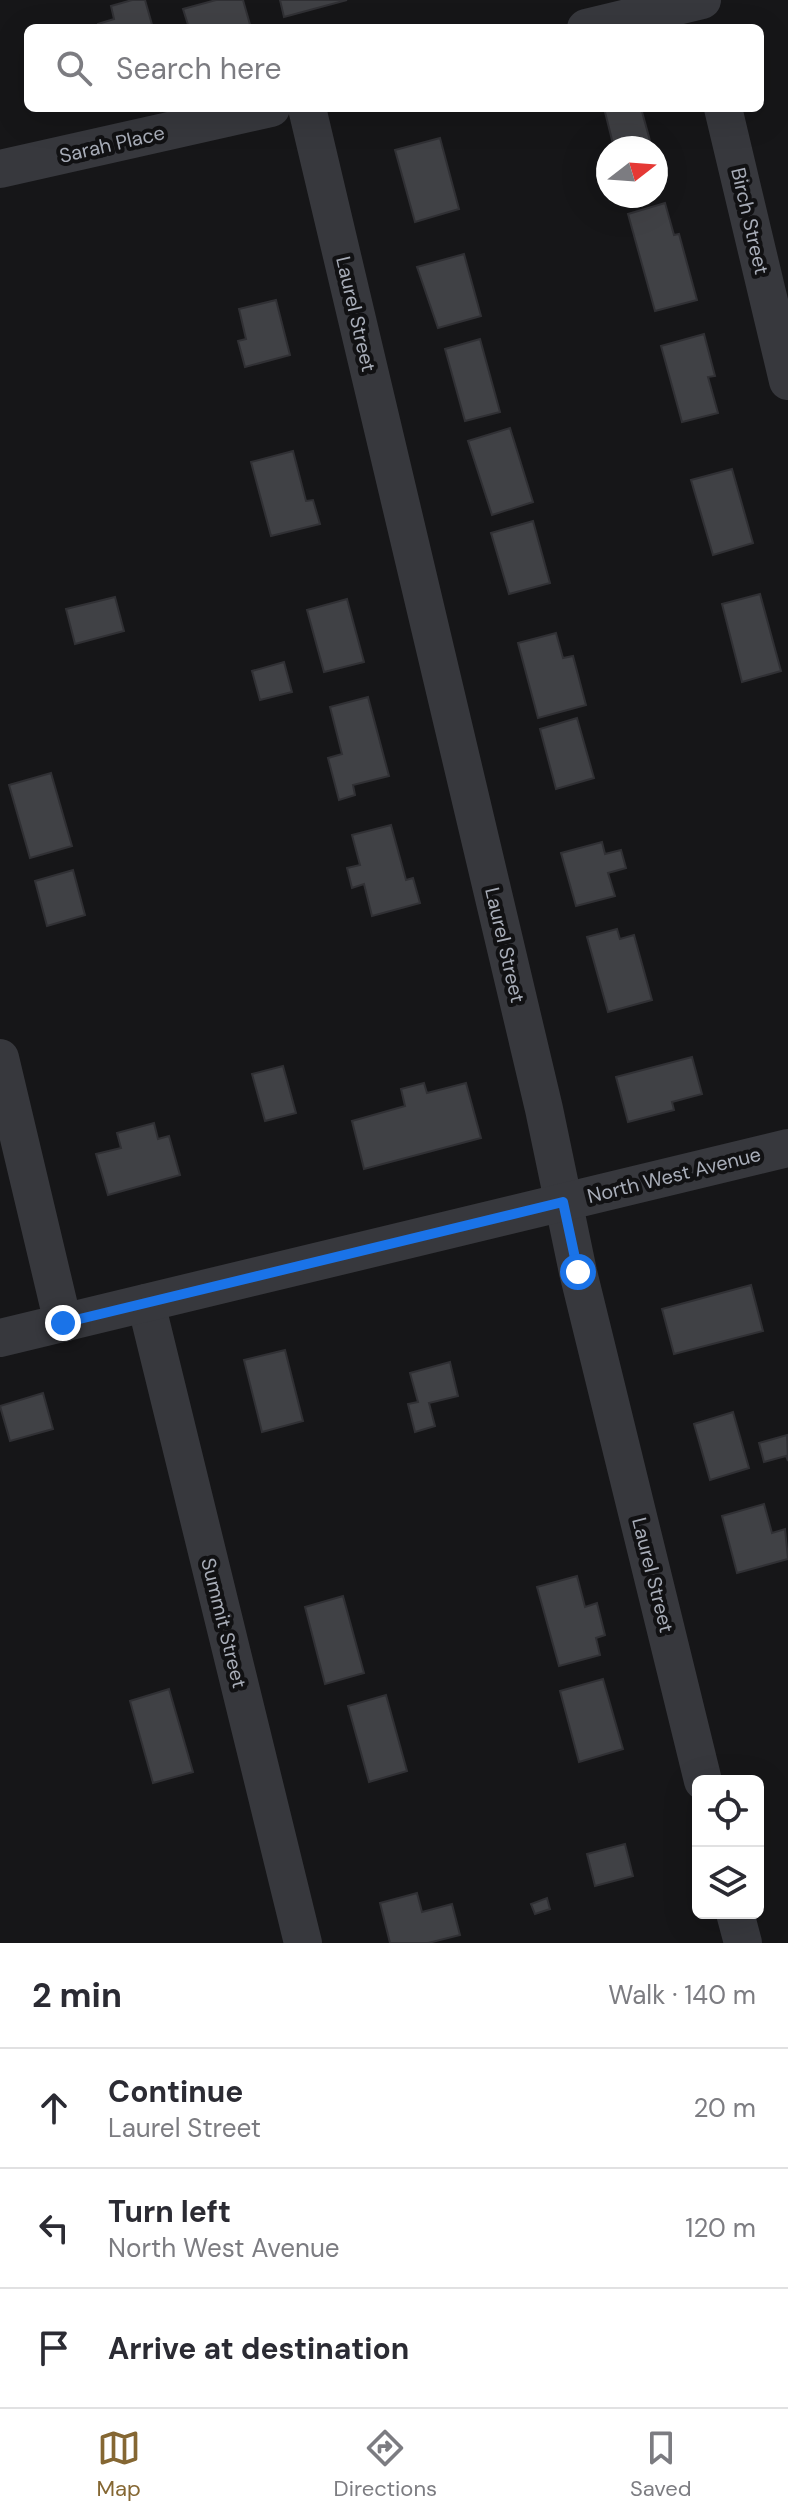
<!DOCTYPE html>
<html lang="en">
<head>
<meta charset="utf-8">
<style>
	:root { --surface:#fff; --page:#f7f7f7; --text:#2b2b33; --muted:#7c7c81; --line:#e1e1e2; --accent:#856733 }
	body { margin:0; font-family:"DM Sans",sans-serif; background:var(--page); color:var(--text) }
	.controls { position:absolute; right:24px; bottom:24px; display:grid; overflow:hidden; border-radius:12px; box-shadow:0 8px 32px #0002 }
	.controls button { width:72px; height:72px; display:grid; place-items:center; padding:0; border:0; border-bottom:2px solid var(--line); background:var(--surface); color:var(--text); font:40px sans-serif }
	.compass { position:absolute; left:596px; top:136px; width:72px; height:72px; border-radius:50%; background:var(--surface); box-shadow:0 8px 32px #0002; rotate:73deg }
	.stop { position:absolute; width:24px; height:24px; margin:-18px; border:6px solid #1a73e8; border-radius:50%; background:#fff }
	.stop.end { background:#1a73e8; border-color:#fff; box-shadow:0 2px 8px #0008 }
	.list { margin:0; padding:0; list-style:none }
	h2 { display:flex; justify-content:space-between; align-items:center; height:104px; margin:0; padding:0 32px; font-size:34px }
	h2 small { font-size:26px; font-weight:400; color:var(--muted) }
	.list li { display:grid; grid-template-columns:52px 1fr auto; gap:24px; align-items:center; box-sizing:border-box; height:120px; padding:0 32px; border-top:2px solid var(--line) }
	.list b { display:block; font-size:30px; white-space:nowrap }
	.list p { margin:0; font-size:26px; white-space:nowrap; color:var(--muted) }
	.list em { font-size:26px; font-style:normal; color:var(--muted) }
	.icon { flex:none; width:44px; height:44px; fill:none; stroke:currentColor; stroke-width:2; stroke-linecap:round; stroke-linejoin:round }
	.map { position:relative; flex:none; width:788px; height:1943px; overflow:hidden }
	.search { position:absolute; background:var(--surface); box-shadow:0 8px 32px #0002; left:24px; right:24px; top:24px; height:88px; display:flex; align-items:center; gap:20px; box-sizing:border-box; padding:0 28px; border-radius:12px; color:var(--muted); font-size:30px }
	.sheet { height:464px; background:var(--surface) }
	nav { display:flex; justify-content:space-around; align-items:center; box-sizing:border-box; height:112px; border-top:2px solid var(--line); background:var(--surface); font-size:22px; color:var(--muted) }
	nav a { display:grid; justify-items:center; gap:4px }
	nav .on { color:var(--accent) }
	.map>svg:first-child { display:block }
</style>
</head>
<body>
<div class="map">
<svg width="788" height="1943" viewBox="0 0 788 1943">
	<rect width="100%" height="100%" fill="#161618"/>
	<!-- building -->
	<g fill="#404145" stroke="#303034" stroke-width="2">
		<path d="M132,0h13l8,28h-54l-1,-4 16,-5 -3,-13z"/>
		<path d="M216,0h27l8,28h-62l-6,-19z"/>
		<path d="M280,0h67l-63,17z"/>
		<path d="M604,108h37l11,40h-38z"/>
		<path d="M440,138l19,71 -44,13 -20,-72z"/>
		<path d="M665,203l9,32 5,-1 18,66 -42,11 -27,-97z"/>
		<path d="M464,254l17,62 -43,12 -21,-61z"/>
		<path d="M276,300l14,55 -45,12 -7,-26 8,-2 -7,-30z"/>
		<path d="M704,334l11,42 -7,1 10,36 -36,9 -21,-76z"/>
		<path d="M480,339l20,73 -35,9 -20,-72z"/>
		<path d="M510,428l23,74 -41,13 -24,-74z"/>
		<path d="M293,451l13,50 7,-1 7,24 -49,12 -20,-74z"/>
		<path d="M732,469l21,74 -40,12 -22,-75z"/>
		<path d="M533,521l17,62 -41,11 -18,-61z"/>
		<path d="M760,594l21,77 -39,11 -20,-78z"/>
		<path d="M115,597l9,34 -49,13 -9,-35z"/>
		<path d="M347,599l17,63 -40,10 -17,-62z"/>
		<path d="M556,633l7,25 10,-2 13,49 -48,13 -20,-75z"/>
		<path d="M284,662l8,30 -32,8 -8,-29z"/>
		<path d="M368,697l21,79 -36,9 2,10 -16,5 -11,-42 14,-4 -12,-47z"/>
		<path d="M577,718l17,60 -38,11 -16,-60z"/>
		<path d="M51,773l21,73 -42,12 -21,-73z"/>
		<path d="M391,825l15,55 7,-2 7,25 -48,13 -8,-32 -12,4 -5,-20 13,-3 -8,-30z"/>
		<path d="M602,842l3,12 16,-4 5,18 -18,5 7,23 -39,10 -15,-53z"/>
		<path d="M73,870l12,45 -38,11 -12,-45z"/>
		<path d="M617,929l3,10 14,-4 18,65 -44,12 -21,-75z"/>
		<path d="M692,1057l10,37 -30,8 2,8 -46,12 -12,-45z"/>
		<path d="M283,1066l13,47 -31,8 -13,-47z"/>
		<path d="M424,1083l3,10 39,-10 15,55 -117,31 -12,-48 53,-15 -4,-17z"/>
		<path d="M154,1123l4,16 11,-3 11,39 -72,20 -12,-41 25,-6 -4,-15z"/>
		<path d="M751,1285l12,46 -89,23 -12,-45z"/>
		<path d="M285,1350l18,71 -41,11 -18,-72z"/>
		<path d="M450,1362l8,34 -29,7 6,23 -20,6 -7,-28 10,-2 -8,-29z"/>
		<path d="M43,1393l10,36 -43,12 -10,-35z"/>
		<path d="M733,1412l16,56 -39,12 -16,-56z"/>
		<path d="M787,1435l1,26 -2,-5 -22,6 -5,-19z"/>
		<path d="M764,1504l8,29 13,-4 3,30 -51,14 -15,-57z"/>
		<path d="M577,1576l8,31 12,-4 8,32 -9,3 4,17 -41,11 -22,-79z"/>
		<path d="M343,1596l21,77 -39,11 -20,-77z"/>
		<path d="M603,1679l20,70 -44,13 -19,-71z"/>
		<path d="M169,1689l24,83 -40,11 -23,-82z"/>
		<path d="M386,1695l21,76 -38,11 -21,-76z"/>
		<path d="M625,1844l8,32 -38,10 -8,-32z"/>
		<path d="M417,1893l5,19 30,-8 8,31 -32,8h-38l-10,-40z"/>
		<path d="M547,1898l3,11 -15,5 -4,-10z"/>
	</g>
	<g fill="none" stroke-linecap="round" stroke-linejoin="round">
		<!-- minor -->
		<g stroke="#37383d" stroke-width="38">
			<path d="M586,28l116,-28"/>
			<path d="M307,108l237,1001 34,163 125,509"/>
			<path d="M723,108l65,273"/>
			<path d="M0,169l271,-61"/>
			<path d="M0,1058l63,265"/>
			<path d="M146,1303l157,640"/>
			<path d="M0,1338l788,-190"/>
			<path d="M735,1913l8,30"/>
		</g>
	</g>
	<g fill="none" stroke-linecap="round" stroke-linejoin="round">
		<!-- route -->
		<path stroke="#1a73e8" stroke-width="10" d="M63,1323l500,-121 15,70"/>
	</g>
	<g text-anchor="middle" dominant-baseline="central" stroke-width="8" stroke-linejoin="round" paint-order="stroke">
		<!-- street labels -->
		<g font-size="20" fill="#a8adb8" stroke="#111113">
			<text transform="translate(112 144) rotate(-13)">Sarah Place</text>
			<text transform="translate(750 221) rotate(77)">Birch Street</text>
			<text transform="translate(356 314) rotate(77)">Laurel Street</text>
			<text transform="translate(505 945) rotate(77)">Laurel Street</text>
			<text transform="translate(674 1175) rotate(-14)">North West Avenue</text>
			<text transform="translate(653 1575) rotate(76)">Laurel Street</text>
			<text transform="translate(224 1623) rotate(76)">Summit Street</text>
		</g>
	</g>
</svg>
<div class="controls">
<button><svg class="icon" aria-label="locate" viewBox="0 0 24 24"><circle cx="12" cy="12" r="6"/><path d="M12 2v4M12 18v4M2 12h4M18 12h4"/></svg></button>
<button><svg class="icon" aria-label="layers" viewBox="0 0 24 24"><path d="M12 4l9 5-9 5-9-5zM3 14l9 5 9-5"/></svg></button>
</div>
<svg class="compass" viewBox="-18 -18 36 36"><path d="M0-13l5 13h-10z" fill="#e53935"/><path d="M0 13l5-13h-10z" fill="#7c7c81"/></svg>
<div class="stop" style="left:578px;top:1272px"></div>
<div class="stop end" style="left:63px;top:1323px"></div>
<div class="search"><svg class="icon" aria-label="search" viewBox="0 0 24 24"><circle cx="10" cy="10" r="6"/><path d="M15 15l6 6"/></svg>Search here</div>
</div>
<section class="sheet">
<h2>2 min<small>Walk · 140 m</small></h2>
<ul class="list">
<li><svg class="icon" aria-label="ahead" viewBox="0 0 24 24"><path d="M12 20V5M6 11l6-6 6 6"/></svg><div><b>Continue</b><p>Laurel Street</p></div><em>20 m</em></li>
<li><svg class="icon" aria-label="left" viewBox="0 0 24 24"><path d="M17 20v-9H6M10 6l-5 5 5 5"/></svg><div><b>Turn left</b><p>North West Avenue</p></div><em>120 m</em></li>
<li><svg class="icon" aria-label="arrive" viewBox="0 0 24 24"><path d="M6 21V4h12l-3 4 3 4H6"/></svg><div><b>Arrive at destination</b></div></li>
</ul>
</section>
<nav>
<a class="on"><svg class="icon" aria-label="map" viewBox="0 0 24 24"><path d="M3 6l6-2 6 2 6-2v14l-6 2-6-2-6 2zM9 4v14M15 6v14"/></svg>Map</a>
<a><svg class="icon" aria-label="directions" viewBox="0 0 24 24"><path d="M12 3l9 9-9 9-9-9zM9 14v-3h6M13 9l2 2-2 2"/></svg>Directions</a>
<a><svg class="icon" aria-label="saved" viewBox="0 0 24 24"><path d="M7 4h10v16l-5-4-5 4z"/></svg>Saved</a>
</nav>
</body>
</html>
